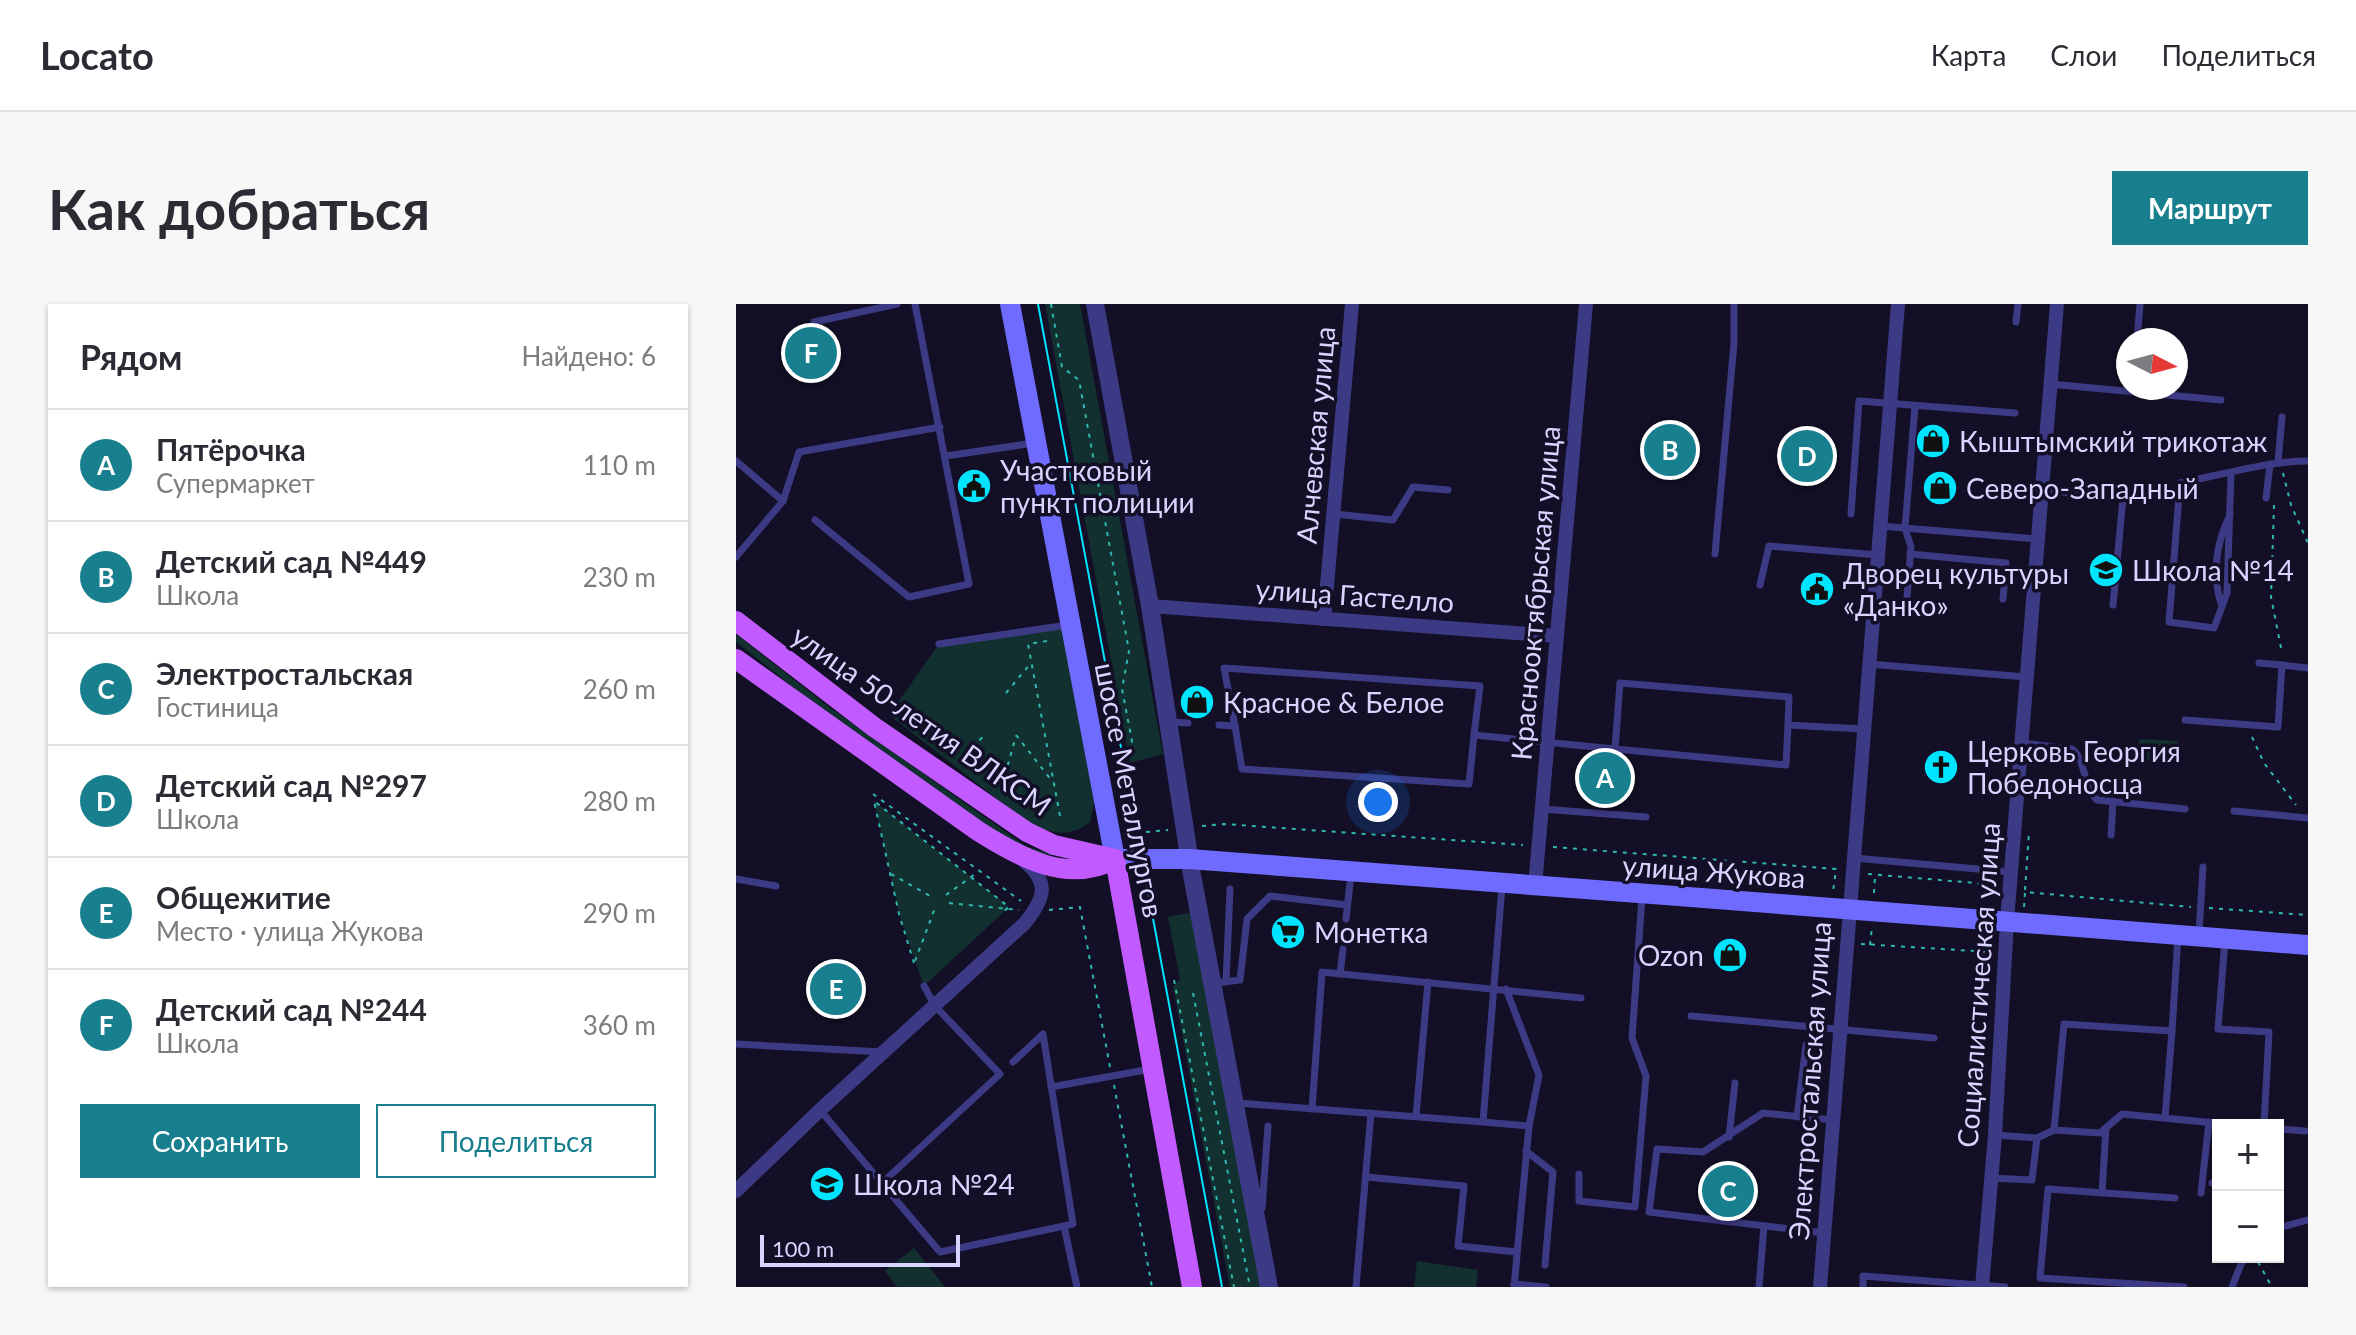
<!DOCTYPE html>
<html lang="ru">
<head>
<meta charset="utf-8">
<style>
	:root { --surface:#fff; --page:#f7f7f7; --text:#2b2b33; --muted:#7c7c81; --line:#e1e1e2; --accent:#187f8f }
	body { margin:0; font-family:Lato,sans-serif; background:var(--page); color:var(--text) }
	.controls { position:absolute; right:24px; bottom:24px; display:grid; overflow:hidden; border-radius:0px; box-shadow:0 2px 6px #0004 }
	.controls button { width:72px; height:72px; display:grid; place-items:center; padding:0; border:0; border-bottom:2px solid var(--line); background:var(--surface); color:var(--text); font:40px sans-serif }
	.compass { position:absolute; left:1380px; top:24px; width:72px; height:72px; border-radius:50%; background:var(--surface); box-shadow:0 2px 6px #0004; rotate:96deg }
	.scale { position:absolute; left:24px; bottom:20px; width:200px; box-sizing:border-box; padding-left:8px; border:4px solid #d9d4ff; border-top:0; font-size:22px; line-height:28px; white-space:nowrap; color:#d9d4ff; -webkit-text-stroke:6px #130f26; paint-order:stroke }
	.you { position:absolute; left:642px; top:498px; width:28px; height:28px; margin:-20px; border:6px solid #fff; border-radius:50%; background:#1a73e8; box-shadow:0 0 0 12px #1a73e833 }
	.badge { display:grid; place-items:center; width:52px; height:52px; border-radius:50%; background:var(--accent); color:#fff; font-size:26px; font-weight:700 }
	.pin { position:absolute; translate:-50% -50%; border:4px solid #fff; box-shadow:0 2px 8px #0006 }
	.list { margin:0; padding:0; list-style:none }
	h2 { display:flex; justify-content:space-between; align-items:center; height:104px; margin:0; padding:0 32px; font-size:34px }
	h2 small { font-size:26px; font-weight:400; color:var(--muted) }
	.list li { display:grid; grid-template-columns:52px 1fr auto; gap:24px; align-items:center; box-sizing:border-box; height:112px; padding:0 32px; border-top:2px solid var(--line) }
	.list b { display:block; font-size:30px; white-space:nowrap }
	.list p { margin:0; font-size:26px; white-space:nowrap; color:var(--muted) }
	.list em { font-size:26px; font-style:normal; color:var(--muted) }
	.actions { display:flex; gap:16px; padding:24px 32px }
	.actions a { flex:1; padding:18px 0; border:2px solid var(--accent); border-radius:0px; text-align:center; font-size:28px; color:var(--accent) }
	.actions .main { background:var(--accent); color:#fff }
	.map { position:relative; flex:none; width:1572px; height:983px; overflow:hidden; border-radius:0px }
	header { display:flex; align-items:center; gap:48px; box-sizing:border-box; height:112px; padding:0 40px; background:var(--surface); border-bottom:2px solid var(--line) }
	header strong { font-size:38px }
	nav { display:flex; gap:44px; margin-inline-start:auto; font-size:28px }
	.intro { display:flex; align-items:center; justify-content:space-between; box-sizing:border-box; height:192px; padding:0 48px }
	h1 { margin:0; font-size:56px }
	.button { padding:20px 36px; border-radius:0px; background:var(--accent); color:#fff; font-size:28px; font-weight:700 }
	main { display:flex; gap:48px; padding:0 48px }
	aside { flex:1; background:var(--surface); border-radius:0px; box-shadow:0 2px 6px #0004 }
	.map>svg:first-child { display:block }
</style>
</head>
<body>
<header>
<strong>Locato</strong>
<nav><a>Карта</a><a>Слои</a><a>Поделиться</a></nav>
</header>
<div class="intro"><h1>Как добраться</h1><a class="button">Маршрут</a></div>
<main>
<aside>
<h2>Рядом<small>Найдено: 6</small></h2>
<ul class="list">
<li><span class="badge">A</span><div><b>Пятёрочка</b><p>Супермаркет</p></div><em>110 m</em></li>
<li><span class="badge">B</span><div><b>Детский сад №449</b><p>Школа</p></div><em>230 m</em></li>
<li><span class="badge">C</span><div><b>Электростальская</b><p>Гостиница</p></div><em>260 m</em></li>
<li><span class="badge">D</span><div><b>Детский сад №297</b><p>Школа</p></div><em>280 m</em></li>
<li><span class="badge">E</span><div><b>Общежитие</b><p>Место · улица Жукова</p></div><em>290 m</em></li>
<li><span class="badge">F</span><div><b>Детский сад №244</b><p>Школа</p></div><em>360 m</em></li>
</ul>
<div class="actions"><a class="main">Сохранить</a><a>Поделиться</a></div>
</aside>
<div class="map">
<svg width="1572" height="983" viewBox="0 0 1572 983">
	<rect width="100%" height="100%" fill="#130f26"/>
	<!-- green -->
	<g fill="#12302f">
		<path d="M309,0h35l83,450 -33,9z"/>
		<path d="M328,321l32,168 -6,29c-21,17 -40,11 -62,1l-139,-108 50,-71z"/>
		<path d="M0,330l89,70 202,143 39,10 -43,-5 -202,-143 -85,-67z"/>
		<path d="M1403,435l39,2 -1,21 -39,-3z"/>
		<path d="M138,497l135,106 -85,79 -25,-72z"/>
		<path d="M458,608l71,375h-35l-57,-300 7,-8 -12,-62z"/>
		<path d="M178,944l31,39h-48l-12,-16z"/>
		<path d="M681,957l61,9 -2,17h-62z"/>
	</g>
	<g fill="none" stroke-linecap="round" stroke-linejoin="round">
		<!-- path -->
		<g stroke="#2fb8b0" stroke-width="2" stroke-dasharray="4 6" stroke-linecap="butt">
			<path d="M315,0l11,63 17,13 50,271 -7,38 13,68"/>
			<path d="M1547,169l8,32 17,38"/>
			<path d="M1538,201l-3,92 11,56"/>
			<path d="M311,337l-19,3 32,172"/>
			<path d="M270,389l25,-30"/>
			<path d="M280,431l36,46"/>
			<path d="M1516,433l12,26 32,42"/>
			<path d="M236,443l13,-12"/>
			<path d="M269,471l11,-39"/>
			<path d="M137,490l148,107"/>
			<path d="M466,522l22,-2 299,21"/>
			<path d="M410,528l22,-2"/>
			<path d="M817,543l283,22 -3,23"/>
			<path d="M155,570l41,23"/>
			<path d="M1132,570l108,9 21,5"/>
			<path d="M1289,586l4,-58"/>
			<path d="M1138,589l1,-17"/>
			<path d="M210,591l32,-23"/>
			<path d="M213,599l70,7"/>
			<path d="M1288,603l1,-15 166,15"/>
			<path d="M1473,604l99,7"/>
			<path d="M313,606l31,-3 30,160"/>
			<path d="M1095,622l-1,12 5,1"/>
			<path d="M1125,640l129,8"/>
			<path d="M1134,641l2,-18"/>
			<path d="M179,657l20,-53"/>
			<path d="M178,659l-15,-49 -25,-113 135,106 -5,4"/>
			<path d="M438,676l60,307"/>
			<path d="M457,689l57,294"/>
			<path d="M378,781l38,202"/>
			<path d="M1522,958l14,25"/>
		</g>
		<!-- service -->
		<g stroke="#3d3a85" stroke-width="7">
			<path d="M78,18l83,-18"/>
			<path d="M1280,18l2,-18"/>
			<path d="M1401,36l3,-36"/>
			<path d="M1314,80l171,16"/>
			<path d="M210,152l88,-13"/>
			<path d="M0,157l47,40"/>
			<path d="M1542,158l4,-45"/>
			<path d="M1495,169l-4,120 -13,35 -45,-6 11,-139c41,-8 88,-22 128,-22"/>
			<path d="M1306,186l81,8 -10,107"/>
			<path d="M1530,194l4,-34"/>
			<path d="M598,210l59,6 20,-33 35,3"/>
			<path d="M1115,210l8,-113 156,12"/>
			<path d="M79,216l94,77 60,-13 -54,-280"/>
			<path d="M1144,222l158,13"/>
			<path d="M979,250l19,-211v-39"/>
			<path d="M1174,250l96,9 -3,36"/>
			<path d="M0,253l47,-56 16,-49 141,-25"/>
			<path d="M1024,281l9,-39 109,9"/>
			<path d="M1171,293l4,-50 -6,-19 10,-122"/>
			<path d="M1486,302c-11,-29 -6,-63 8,-91"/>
			<path d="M203,340l129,-19"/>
			<path d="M1523,359l23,2"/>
			<path d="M1133,360l157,13"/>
			<path d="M1449,416l93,7 4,-62 26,3"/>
			<path d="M434,418l18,1"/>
			<path d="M483,421l16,1 7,43 227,15 5,-49"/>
			<path d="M499,422l-11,-58 256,18 -6,49 141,14 5,-66 169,14 -1,28 75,4"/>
			<path d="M1286,439l50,6c15,12 10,37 25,51l88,9"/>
			<path d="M879,445l171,16 2,-40"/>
			<path d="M806,505l104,8"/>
			<path d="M1498,507l74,7"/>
			<path d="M1375,531l2,-34"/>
			<path d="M1118,554l157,14"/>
			<path d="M0,575l40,7"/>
			<path d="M766,582l-19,236 46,4 -15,161"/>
			<path d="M610,615l5,-45"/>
			<path d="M1463,629l4,-66"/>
			<path d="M1442,632l-6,95 -108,-7 -10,106 46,3 22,-19 114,11"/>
			<path d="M1489,635l-7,90 51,3 -5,93"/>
			<path d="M604,670l3,-25"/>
			<path d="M490,678l4,-93"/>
			<path d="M478,679l26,-3 7,-61 23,-23 77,9"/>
			<path d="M770,685l33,86 -10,51"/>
			<path d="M955,712l243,22"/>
			<path d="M0,740l146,8"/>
			<path d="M277,758l30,-28 30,190 -9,2 13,61"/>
			<path d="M315,783l100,-18"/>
			<path d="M502,799l245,19"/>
			<path d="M576,805l10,-137 259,26"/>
			<path d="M84,806l120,142 124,-26"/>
			<path d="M680,812l12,-134"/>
			<path d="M1061,813l9,-72"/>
			<path d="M1429,814l7,-87"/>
			<path d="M1542,825l27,2"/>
			<path d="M1259,831l42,3 17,-8"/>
			<path d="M993,833l6,-54"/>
			<path d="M790,847l27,21 -8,93"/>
			<path d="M843,870v27l56,6 11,-131 -14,-38 10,-141"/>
			<path d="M630,873l98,9 -6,60 59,6"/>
			<path d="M1255,874l41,2 5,-42"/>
			<path d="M146,879l118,-109 -65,-68 -11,-20"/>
			<path d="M1476,879h6"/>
			<path d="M1366,889l4,-65"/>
			<path d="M1465,889l8,-71"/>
			<path d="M1439,894l-127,-9 -8,89 144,9"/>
			<path d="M526,904l6,-82"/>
			<path d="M1542,924l30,-8"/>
			<path d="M1088,929l-175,-21 8,-63 46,3 60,-39 70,7"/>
			<path d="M778,980l32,3"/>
			<path d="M620,983l15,-174"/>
			<path d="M1023,983l5,-61"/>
			<path d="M1127,983v-11l142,11"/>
			<path d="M1496,983l9,-23 6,-7"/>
		</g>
		<!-- minor -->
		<g stroke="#3d3a85" stroke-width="14">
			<path d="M414,302l407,30"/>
			<path d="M588,315l28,-315"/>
			<path d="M799,582l51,-582"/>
			<path d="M0,887l84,-81 205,-187c19,-24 26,-40 -1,-62"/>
			<path d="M1084,983l78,-983"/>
			<path d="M1246,983l13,-152 12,-214 50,-617"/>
		</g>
		<!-- tertiary -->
		<path stroke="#3d3a85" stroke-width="18" d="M359,0l55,302 42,269 77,412"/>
		<!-- secondary -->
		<path stroke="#6f6bff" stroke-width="20" d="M274,0l105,555h74c373,30 746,54 1119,86"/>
		<!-- primary -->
		<g stroke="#c25bff" stroke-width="20">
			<path d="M0,317l138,106 153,105 27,13 61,14"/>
			<path d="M0,355l242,172c41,26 90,54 137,28"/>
			<path d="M379,555l77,428"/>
		</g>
		<!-- tram -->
		<path stroke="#00e5ff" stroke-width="2" d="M302,0l184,983"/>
	</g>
	<!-- icons -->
	<defs>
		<g id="shop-disc" transform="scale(1.8)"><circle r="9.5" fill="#00e5ff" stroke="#130f26"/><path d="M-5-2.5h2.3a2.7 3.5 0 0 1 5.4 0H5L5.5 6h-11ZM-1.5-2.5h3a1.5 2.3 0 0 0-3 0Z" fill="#111"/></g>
		<g id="civic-disc" transform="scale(1.8)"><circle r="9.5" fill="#00e5ff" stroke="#130f26"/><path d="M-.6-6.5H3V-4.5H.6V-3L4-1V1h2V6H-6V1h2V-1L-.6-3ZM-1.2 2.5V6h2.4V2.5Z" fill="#111"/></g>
		<g id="school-disc" transform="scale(1.8)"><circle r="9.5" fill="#00e5ff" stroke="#130f26"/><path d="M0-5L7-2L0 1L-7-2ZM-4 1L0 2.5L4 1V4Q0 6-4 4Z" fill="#111"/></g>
		<g id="church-disc" transform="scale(1.8)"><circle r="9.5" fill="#00e5ff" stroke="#130f26"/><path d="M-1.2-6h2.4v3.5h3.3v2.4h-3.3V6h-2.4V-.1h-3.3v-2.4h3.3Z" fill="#111"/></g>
		<g id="supermarket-disc" transform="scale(1.8)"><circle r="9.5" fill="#00e5ff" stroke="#130f26"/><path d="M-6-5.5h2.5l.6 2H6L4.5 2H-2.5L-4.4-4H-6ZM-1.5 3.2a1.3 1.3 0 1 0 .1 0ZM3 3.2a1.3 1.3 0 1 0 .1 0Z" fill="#111"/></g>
	</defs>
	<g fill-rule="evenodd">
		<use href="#shop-disc" x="1197" y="137"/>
		<use href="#civic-disc" x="238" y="182"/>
		<use href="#shop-disc" x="1204" y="184"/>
		<use href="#school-disc" x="1370" y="266"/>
		<use href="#civic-disc" x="1081" y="285"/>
		<use href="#shop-disc" x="461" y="398"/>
		<use href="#church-disc" x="1205" y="463"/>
		<use href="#supermarket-disc" x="552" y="628"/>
		<use href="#shop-disc" x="994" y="651"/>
		<use href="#school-disc" x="91" y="880"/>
	</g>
	<g text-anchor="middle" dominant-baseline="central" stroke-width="7" stroke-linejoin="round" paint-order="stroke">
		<!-- street labels -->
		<g font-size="28" fill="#d9d4ff" stroke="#130f26">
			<text transform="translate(579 131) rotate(-85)">Алчевская улица</text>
			<text transform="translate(799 289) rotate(-85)">Краснооктябрьская улица</text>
			<text transform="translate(619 291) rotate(4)">улица Гастелло</text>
			<text transform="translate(186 416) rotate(35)">улица 50-летия ВЛКСМ</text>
			<text transform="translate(394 486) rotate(79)">шоссе Металлургов</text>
			<text transform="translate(978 567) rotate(4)">улица Жукова</text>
			<text transform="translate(1242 681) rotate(-86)">Социалистическая улица</text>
			<text transform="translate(1073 777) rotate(-86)">Электростальская улица</text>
		</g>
		<!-- poi labels -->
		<g font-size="28" fill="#d9d4ff" stroke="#130f26" text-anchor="start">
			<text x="1223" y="137">Кыштымский трикотаж</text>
			<text x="264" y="166">Участковый<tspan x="264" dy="32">пункт полиции</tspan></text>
			<text x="1230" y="184">Северо-Западный</text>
			<text x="1396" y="266">Школа №14</text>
			<text x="1107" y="269">Дворец культуры<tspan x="1107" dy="32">«Данко»</tspan></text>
			<text x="487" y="398">Красное &amp; Белое</text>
			<text x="1231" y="447">Церковь Георгия<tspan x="1231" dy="32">Победоносца</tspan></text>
			<text x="578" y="628">Монетка</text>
			<text x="968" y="651" text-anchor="end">Ozon</text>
			<text x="117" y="880">Школа №24</text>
		</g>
	</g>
</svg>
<div class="controls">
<button>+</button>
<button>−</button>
</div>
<svg class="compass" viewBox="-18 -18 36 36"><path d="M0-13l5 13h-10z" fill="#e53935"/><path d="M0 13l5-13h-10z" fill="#7c7c81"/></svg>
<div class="scale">100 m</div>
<div class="you"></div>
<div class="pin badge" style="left:869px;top:474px">A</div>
<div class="pin badge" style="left:934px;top:146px">B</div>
<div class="pin badge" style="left:992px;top:887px">C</div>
<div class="pin badge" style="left:1071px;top:152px">D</div>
<div class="pin badge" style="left:100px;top:685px">E</div>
<div class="pin badge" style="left:75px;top:49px">F</div>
</div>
</main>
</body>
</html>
